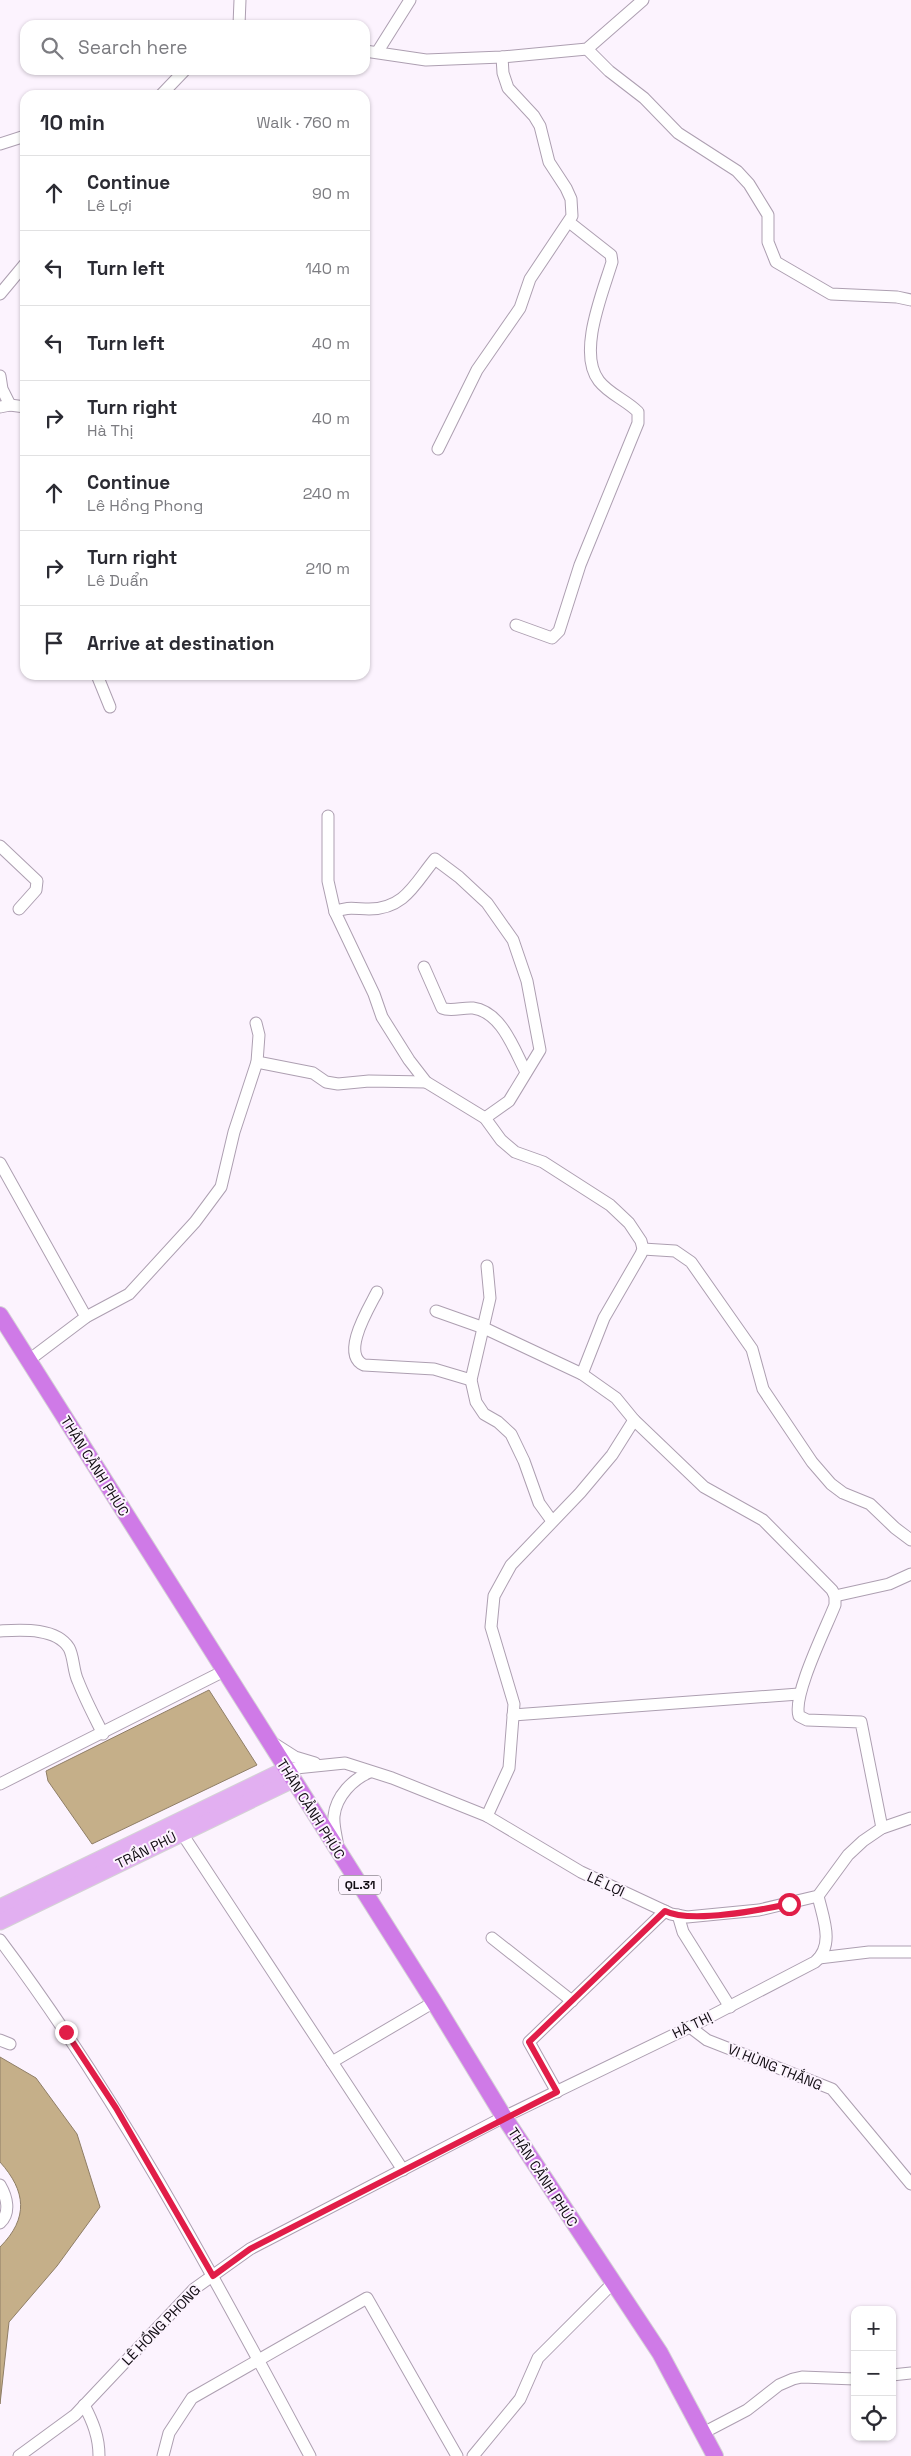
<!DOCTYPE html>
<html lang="en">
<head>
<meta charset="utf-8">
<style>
	:root { --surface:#fff; --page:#f2f2f3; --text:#2b2b33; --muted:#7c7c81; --line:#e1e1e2 }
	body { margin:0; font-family:"Space Grotesk",sans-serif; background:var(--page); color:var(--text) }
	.controls { position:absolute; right:15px; bottom:15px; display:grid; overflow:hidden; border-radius:10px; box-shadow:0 1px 4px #0004 }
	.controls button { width:45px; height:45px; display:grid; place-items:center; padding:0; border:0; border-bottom:1px solid var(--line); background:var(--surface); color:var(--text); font:25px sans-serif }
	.stop { position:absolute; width:15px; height:15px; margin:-11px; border:4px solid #e11d48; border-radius:50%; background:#fff }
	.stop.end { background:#e11d48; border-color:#fff; box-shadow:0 1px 5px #0008 }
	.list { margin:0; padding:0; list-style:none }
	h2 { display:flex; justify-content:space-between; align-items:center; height:65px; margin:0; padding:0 20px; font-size:21px }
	h2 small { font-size:16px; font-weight:400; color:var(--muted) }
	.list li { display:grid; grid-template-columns:32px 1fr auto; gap:15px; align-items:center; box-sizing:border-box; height:75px; padding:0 20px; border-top:1px solid var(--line) }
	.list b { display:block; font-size:19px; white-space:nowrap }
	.list p { margin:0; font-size:16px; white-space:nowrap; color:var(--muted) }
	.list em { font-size:16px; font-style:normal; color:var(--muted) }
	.icon { flex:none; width:28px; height:28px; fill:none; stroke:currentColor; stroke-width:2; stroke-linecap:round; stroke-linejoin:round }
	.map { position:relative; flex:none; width:911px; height:2456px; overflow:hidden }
	.search { position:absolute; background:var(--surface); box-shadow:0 1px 4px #0004; left:20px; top:20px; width:350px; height:55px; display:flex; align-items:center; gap:12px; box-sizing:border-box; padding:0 18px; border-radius:15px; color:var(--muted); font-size:19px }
	.panel { position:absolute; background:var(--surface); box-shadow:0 1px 4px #0004; left:20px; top:90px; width:350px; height:590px; border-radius:15px }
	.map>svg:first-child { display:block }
</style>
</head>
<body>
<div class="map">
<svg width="911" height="2456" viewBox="0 0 911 2456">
	<rect width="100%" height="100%" fill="#fcf3fe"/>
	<!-- water -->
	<g fill="#c5af89" stroke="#8f7e66">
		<path d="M209,1690l48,75 -165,79 -44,-63 -2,-10z"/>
		<path d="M0,2057l36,21 41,56 23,73 -43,59 -48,56 -9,82v-157c29,-29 26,-56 0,-85z"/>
	</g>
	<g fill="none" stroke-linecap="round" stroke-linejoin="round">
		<!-- minor casing -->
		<g stroke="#ad9fb1" stroke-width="13">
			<g id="minor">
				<path d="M239,25l1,-25"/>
				<path d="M587,49l22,22 35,27 34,35 59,38 12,13 19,31v27l8,20 55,32 66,3 14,3"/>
				<path d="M365,51l61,9 76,-3 85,-8 56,-49"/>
				<path d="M378,51l32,-51"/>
				<path d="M161,95l24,-25"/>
				<path d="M0,144l25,-8"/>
				<path d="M0,294l25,-30"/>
				<path d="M0,376l2,13 8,16"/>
				<path d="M0,407l10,-2 15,2"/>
				<path d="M438,449l39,-79 43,-62 10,-29 42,-63 -1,-17 -5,-11 -17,-26 -9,-36 -6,-10 -26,-28 -5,-15 -1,-16"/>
				<path d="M516,625l36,13 7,-7 21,-66 58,-142v-11c-12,-12 -29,-18 -39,-31 -22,-28 4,-89 13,-119l-1,-7 -42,-33"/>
				<path d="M97,675l13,32"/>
				<path d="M328,816v65l7,31 39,82 8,23 27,43 17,22 59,36 16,22 14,12 28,10 67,43 19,18 12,18 2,8 -2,5 -37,64 -22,56"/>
				<path d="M0,846l37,35 -1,9 -17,19"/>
				<path d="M335,912c11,-6 22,-3 34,-3 36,0 46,-26 66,-50l24,18 28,26 26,37 14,41 13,69 -31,51 -24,17"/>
				<path d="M424,967l18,41c9,4 21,-1 31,0 29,4 41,42 53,64"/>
				<path d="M257,1062l56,11 13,9 12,2 31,-3 57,1"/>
				<path d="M0,1163l86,154"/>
				<path d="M643,1249l32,2 16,11 61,87 11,40 49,73 19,22 12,9 27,11 25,24 16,12"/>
				<path d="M487,1266l3,32 -19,82 5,22 8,12 14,8 13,12 13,27 15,42 13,18"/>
				<path d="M377,1292c-8,16 -37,62 -13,73l70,4 37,11"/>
				<path d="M436,1311l48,17 98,46 34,24 18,22 70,67 59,33 69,70 3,6v9c-9,23 -43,91 -36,111l8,4 54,2 21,106"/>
				<path d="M29,1360l57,-43 43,-23 66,-72 26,-35 13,-55 23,-70 2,-27 -3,-12"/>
				<path d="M835,1596l54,-12 22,-10"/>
				<path d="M0,1631c20,-1 56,-4 69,17 5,9 4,23 9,33 7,18 16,35 25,53"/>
				<path d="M513,1715l286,-21"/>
				<path d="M273,1743l22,14 20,6"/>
				<path d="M286,1769l59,-6 47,15 95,38 94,56 90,42 16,3 72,-7 59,-14 30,-41 15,-14 19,-13 29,-10"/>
				<path d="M0,1784l224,-113"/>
				<path d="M487,1816l22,-48 5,-64 -23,-77 3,-31 17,-31 69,-72 32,-38 22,-35"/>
				<path d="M179,1829l224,341"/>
				<path d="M338,1848c-1,-10 -5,-22 -4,-32 2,-20 19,-37 36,-44"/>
				<path d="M678,1915l5,17 47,75"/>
				<path d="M492,1938l80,63"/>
				<path d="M0,1940c121,161 215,339 310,516"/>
				<path d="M819,1958l50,-6h42"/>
				<path d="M690,2027l17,13 125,49 79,95"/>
				<path d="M0,2040l10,4"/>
				<path d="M332,2062l102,-60"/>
				<path d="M557,2092l-28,-50 136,-131"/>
				<path d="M0,2185c7,12 11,28 0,38"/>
				<path d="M892,2375l19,-2"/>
				<path d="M84,2405c9,17 15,32 15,51"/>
				<path d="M703,2433l44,-23 32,-25 14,-6 9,-2 53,2"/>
				<path d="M19,2456l56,-41 119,-126 56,-40 254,-132 186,-90 125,-65c20,-17 8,-44 3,-66"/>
				<path d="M163,2456l6,-23 23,-35 175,-100 90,158"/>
				<path d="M473,2456l47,-57 18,-41 75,-75"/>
			</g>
		</g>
		<!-- major casing -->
		<g stroke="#d4d3d5" stroke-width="17">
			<g id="major">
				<path d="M0,1907l286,-138"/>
				<path d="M0,1922l293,-142"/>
			</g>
		</g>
		<!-- highway casing -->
		<g stroke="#d4d3d5" stroke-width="18">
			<path id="highway" d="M0,1315l434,687 70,115 156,236 55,103"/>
		</g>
		<!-- minor -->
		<use href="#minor" stroke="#fff" stroke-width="11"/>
		<!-- major -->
		<use href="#major" stroke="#e2aff1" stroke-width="15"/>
		<!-- highway -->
		<use href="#highway" stroke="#cf7ae7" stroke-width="16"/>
	</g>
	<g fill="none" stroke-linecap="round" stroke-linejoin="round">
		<!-- route -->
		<path stroke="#e11d48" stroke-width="6" d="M66,2032l50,76 97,168 37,-27 307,-157 -28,-50 136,-131c26,13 95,-1 124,-7"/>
	</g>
	<g text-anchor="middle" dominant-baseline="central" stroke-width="4" stroke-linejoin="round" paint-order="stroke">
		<!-- shield labels -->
		<rect fill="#fcf3fe" stroke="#58525a" stroke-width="1" x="339" y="1875.5" width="42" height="19" rx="4"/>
		<g font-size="12" font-weight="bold" fill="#120d13">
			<text x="360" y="1885">QL.31</text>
		</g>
		<!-- street labels -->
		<g font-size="14" fill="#120d13" stroke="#fcf3fe">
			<text transform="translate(95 1466) rotate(58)">THÂN CẢNH PHÚC</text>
			<text transform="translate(311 1809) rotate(58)">THÂN CẢNH PHÚC</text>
			<text transform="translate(146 1850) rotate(-26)">TRẦN PHÚ</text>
			<text transform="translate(606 1884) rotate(25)">LÊ LỢI</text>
			<text transform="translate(692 2025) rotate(-26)">HÀ THỊ</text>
			<text transform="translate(775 2067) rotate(22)">VI HÙNG THẮNG</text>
			<text transform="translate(543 2177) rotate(57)">THÂN CẢNH PHÚC</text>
			<text transform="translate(161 2325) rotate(-46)">LÊ HỒNG PHONG</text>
		</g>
	</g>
</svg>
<div class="controls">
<button>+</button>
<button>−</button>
<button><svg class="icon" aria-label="locate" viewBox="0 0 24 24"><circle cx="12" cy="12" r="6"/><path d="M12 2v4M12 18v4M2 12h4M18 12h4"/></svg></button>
</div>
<div class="stop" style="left:789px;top:1904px"></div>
<div class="stop end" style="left:66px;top:2032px"></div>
<div class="search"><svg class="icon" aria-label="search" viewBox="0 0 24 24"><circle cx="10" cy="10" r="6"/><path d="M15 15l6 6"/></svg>Search here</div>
<section class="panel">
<h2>10 min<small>Walk · 760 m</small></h2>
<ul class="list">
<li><svg class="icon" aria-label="ahead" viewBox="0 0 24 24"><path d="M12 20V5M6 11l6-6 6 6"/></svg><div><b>Continue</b><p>Lê Lợi</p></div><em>90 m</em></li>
<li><svg class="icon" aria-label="left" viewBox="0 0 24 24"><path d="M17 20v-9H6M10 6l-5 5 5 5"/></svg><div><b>Turn left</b></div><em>140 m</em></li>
<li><svg class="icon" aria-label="left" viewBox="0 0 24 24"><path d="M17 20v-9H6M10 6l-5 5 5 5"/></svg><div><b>Turn left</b></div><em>40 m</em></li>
<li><svg class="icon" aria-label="right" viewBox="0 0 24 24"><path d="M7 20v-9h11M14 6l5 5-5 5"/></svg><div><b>Turn right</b><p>Hà Thị</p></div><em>40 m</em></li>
<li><svg class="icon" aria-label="ahead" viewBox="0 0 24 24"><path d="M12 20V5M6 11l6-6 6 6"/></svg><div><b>Continue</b><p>Lê Hồng Phong</p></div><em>240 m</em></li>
<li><svg class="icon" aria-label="right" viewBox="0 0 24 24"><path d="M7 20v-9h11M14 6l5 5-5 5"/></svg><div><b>Turn right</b><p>Lê Duẩn</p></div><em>210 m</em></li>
<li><svg class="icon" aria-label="arrive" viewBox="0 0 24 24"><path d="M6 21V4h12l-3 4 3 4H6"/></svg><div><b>Arrive at destination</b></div></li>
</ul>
</section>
</div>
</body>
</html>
